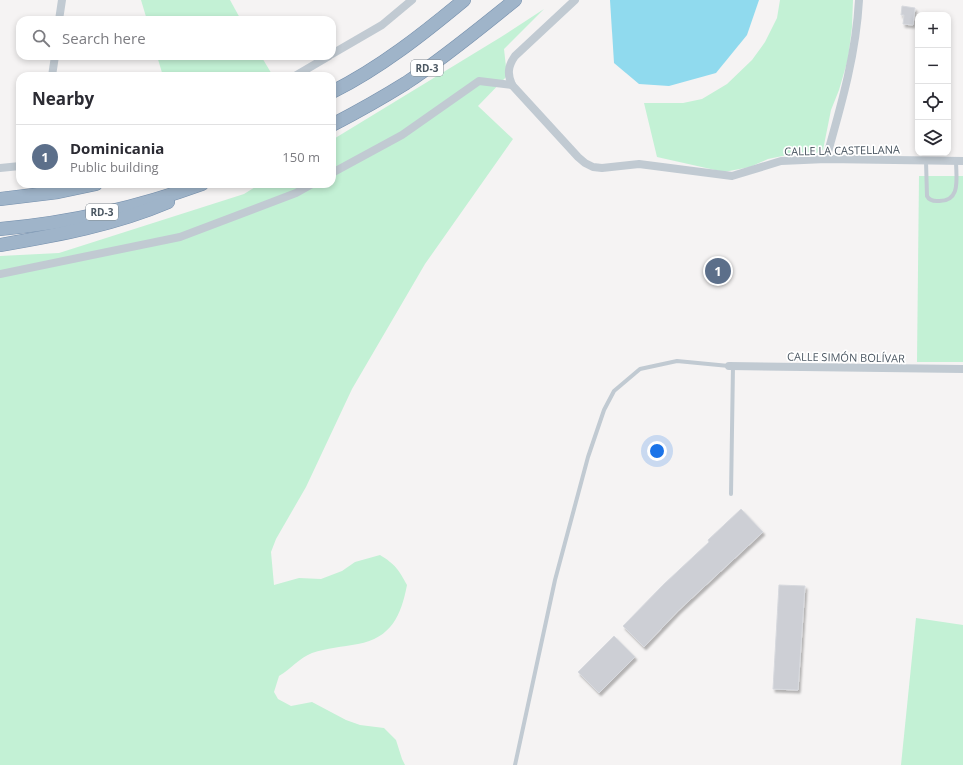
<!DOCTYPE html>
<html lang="en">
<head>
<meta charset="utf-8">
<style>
	:root { --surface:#fff; --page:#f2f2f3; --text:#2b2b33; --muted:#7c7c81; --line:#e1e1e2; --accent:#1a73e8 }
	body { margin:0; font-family:"Open Sans",sans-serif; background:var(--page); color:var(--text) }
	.controls { position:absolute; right:12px; top:12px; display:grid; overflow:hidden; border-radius:8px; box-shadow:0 2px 6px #0003 }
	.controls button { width:36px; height:36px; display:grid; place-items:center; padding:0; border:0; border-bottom:1px solid var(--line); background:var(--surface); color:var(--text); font:20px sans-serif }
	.you { position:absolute; left:657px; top:451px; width:14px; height:14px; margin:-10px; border:3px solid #fff; border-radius:50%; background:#1a73e8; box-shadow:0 0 0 6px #1a73e833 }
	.badge { display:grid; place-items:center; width:26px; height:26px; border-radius:50%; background:var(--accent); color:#fff; font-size:13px; font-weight:700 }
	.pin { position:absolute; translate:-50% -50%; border:2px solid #fff; box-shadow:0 1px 4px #0006 }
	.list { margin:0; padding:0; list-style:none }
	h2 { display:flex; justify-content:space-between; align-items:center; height:52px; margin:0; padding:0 16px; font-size:17px }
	h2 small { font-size:13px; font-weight:400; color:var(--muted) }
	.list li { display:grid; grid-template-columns:26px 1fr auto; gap:12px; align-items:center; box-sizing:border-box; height:64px; padding:0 16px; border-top:1px solid var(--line) }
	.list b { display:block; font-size:15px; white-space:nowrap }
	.list p { margin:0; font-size:13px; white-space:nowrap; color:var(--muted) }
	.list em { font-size:13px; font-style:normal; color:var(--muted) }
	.icon { flex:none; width:22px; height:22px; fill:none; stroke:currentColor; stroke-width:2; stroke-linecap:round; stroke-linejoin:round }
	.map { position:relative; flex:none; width:963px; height:765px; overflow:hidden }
	.search { position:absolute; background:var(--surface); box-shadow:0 2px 6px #0003; left:16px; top:16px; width:320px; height:44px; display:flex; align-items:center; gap:10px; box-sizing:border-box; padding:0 14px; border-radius:12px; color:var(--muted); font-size:15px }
	.panel { position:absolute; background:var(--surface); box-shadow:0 2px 6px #0003; left:16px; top:72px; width:320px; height:116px; border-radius:12px }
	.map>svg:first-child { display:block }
</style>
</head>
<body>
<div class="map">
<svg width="963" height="765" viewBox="0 0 963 765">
	<defs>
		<filter id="shadow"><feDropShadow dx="2" dy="3" stdDeviation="1" flood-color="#0004"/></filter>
	</defs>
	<rect width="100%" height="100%" fill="#f5f3f3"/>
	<!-- green -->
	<g fill="#c3f1d5">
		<path d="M141,0h89l11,20h-94z"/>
		<path d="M780,0h73l-1,27 -4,32 -9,31 -8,20 -8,40 -7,3h-19l-29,6 -18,8 -26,5 -67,-15 -13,-54h39l19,-4 25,-15 25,-24 13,-18 12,-24z"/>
		<path d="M544,9l-40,40 3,27 -29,30 35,33 -88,125 -73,125 -46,98 -30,52 -5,13 3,33 25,-7 22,1 21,-8 13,-9 25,-7c15,9 19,15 27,30 -6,31 -16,53 -49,59 -16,3 -31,4 -46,9 -13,5 -21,16 -33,23l-5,16 4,7 13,7 21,-4 34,18 14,5 24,3 12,12 6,19 3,6h-405v-509l59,-3 185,-59 16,-10h72v-44l169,-103z"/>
		<path d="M157,56h104l12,20h-110z"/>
		<path d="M919,176h44v186h-46z"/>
		<path d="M916,618l47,7v140h-62z"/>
	</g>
	<!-- water -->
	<path fill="#90daee" d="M610,0h149l-12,35 -31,38 -47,13 -30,-2 -25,-21z"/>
	<!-- building -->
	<g fill="#cdcfd5" stroke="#d7d9de" filter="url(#shadow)">
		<path d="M902,6l13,2 -2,17 -10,-1 1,-9h-3z"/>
		<path d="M741,509l22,23 -85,79 -34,36 -21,-21 41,-42 45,-42 -1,-2z"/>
		<path d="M779,585l26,1 -7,104 -25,-1z"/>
		<path d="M614,636l21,21 -36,36 -21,-21z"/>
	</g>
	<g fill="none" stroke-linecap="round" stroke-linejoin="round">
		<!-- trunk casing -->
		<g stroke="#7690ad" stroke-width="14">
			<g id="trunk">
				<path d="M332,92c48,-24 91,-58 132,-92"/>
				<path d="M332,125c25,-13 50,-27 74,-42 38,-25 74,-55 109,-83"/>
				<path d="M0,199l58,-7 38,-8"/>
				<path d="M0,229c67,-6 139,-22 202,-45"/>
				<path d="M0,245c58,-10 114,-20 168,-43"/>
			</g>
		</g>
		<!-- service -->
		<g stroke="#c1cad2" stroke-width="4">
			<path d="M926,161l1,35c2,4 5,5 10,5 25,2 19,-24 19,-40"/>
			<path d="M731,494l2,-128"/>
			<path d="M515,765l40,-185 33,-123 16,-47 10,-19 26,-22 37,-8 52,5"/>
		</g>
		<!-- minor -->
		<g stroke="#c1cad2" stroke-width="8">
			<path d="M575,0l-60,56c-7,10 -8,18 -3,29l66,72 7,6 8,4 9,1 37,-4 93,12 49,-15 45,-2 137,2"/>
			<path d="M59,20l3,-20"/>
			<path d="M332,54l50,-29 30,-25"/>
			<path d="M52,76l3,-20"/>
			<path d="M295,76l34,-20"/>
			<path d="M826,159c15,-53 30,-104 33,-159"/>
			<path d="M0,168l20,-2"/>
			<path d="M332,173l70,-38 77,-54 33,4"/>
			<path d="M0,274l180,-37 116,-44 16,-9"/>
			<path d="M729,366l234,3"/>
		</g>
		<!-- trunk -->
		<use href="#trunk" stroke="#9fb4c9" stroke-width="13"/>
	</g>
	<g text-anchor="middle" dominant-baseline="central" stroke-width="3.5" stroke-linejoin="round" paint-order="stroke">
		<!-- shield labels -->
		<g fill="#fff" stroke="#808990" stroke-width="1">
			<rect x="411" y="60" width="32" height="16" rx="3"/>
			<rect x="86" y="204" width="32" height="16" rx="3"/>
		</g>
		<g font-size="10" font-weight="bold" fill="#4a5661">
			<text x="427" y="68">RD-3</text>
			<text x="102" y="212">RD-3</text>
		</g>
		<!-- street labels -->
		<g font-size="11" fill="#4a5661" stroke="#fff">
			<text transform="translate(842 150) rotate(-1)">CALLE LA CASTELLANA</text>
			<text transform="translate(846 357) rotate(1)">CALLE SIMÓN BOLÍVAR</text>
		</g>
	</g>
</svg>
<div class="controls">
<button>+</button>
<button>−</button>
<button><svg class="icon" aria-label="locate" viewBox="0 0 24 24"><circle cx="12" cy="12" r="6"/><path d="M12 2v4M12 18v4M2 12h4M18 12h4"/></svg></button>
<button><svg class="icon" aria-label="layers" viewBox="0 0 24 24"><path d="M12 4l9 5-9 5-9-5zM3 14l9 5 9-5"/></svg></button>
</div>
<div class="you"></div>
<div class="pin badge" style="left:718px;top:271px;background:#5c6f8a">1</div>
<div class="search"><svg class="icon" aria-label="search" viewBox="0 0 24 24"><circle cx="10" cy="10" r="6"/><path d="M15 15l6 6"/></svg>Search here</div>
<section class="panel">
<h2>Nearby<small></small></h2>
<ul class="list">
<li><span class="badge" style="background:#5c6f8a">1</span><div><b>Dominicania</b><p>Public building</p></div><em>150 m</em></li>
</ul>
</section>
</div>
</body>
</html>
